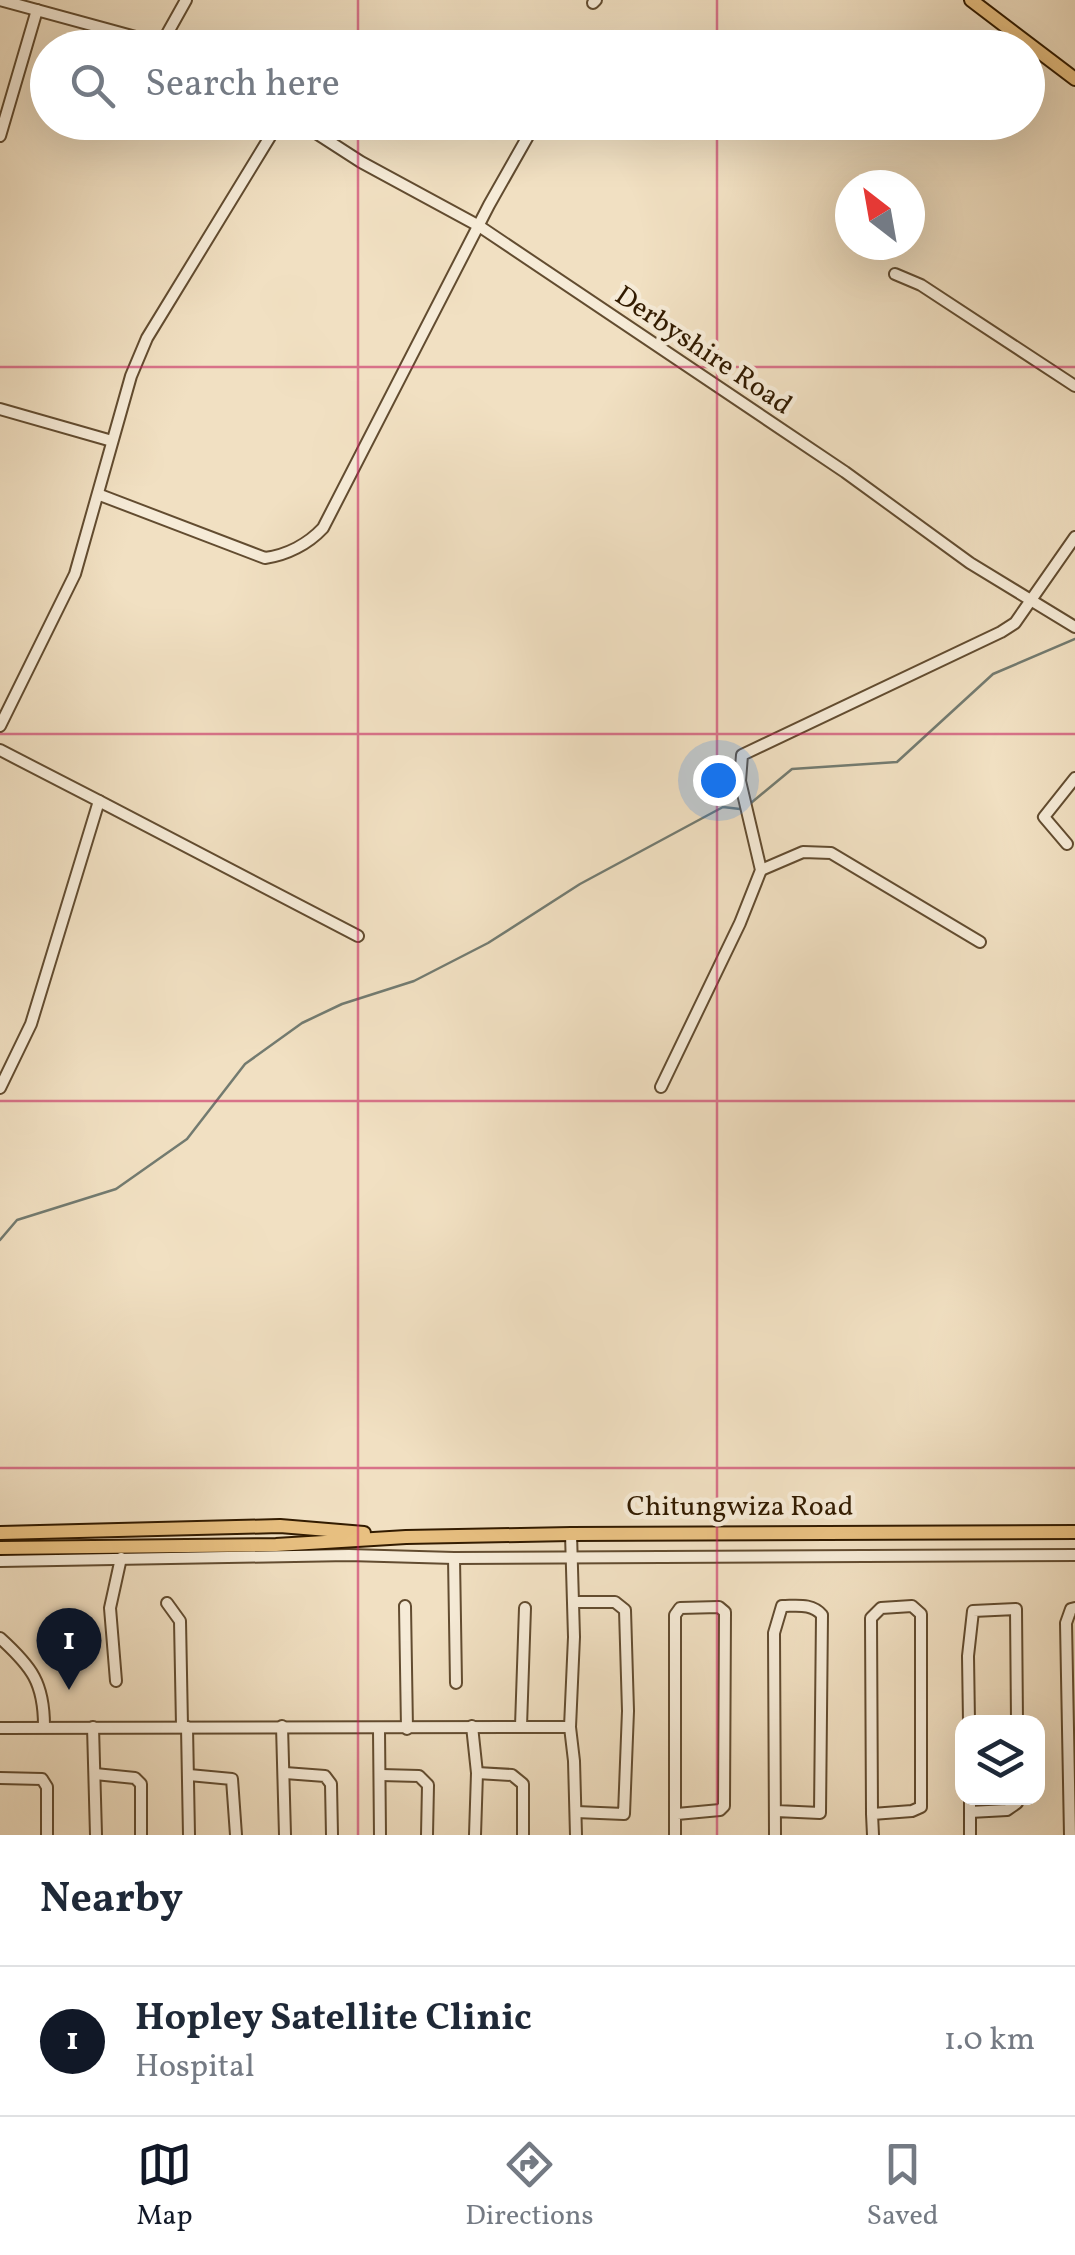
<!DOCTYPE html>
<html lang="en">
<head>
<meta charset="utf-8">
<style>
	:root { --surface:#fff; --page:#f2f2f3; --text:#1f2937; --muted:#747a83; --line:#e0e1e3; --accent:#111827 }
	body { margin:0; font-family:Vollkorn,serif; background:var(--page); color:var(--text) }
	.controls { position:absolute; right:30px; bottom:30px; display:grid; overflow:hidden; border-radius:20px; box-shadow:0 10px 40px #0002 }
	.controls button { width:90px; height:90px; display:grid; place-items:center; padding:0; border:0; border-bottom:2px solid var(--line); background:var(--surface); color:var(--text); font:50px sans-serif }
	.compass { position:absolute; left:835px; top:170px; width:90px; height:90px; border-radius:50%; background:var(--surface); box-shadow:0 10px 40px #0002; rotate:329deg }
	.you { position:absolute; left:718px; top:780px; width:35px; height:35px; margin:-25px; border:8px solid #fff; border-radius:50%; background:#1a73e8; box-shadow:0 0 0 15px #1a73e833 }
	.badge { display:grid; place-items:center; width:65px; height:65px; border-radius:50%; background:var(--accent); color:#fff; font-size:32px; font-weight:700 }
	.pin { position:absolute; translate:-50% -82px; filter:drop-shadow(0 2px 5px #0008) }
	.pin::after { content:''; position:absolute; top:52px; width:35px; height:30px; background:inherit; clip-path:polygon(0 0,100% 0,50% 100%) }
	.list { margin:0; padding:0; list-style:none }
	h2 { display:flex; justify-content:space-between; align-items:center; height:130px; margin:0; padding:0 40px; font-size:42px }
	h2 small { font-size:32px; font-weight:400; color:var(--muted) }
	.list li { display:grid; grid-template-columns:65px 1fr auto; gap:30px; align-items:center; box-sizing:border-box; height:150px; padding:0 40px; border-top:2px solid var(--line) }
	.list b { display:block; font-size:38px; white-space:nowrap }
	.list p { margin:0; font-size:32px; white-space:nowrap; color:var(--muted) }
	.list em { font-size:32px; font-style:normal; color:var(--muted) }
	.icon { flex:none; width:55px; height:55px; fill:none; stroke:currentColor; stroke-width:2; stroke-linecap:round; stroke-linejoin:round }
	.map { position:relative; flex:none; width:1075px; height:1835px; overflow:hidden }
	.search { position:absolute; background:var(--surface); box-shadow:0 10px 40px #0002; left:30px; right:30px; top:30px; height:110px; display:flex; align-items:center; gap:25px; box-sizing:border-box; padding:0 35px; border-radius:55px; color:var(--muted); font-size:38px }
	.sheet { height:280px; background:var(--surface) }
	nav { display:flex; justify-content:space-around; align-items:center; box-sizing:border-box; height:140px; border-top:2px solid var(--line); background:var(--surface); font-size:28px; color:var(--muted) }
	nav a { display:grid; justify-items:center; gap:5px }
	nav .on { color:var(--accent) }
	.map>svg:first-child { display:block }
</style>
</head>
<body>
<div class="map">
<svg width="1075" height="1835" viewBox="0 0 1075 1835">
	<rect width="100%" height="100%" fill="#f1e0c2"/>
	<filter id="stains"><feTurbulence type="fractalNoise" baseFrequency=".002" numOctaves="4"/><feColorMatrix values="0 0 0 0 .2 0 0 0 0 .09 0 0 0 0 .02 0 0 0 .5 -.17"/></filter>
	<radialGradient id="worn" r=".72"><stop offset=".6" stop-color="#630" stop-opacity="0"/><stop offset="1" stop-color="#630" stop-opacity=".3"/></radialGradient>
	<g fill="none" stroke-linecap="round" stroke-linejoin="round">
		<!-- stream -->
		<g stroke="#737b70" stroke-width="2.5">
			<path d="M751,803l41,-34 105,-7 96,-88 82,-35"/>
			<path d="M0,1240l17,-20 99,-31 71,-50 58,-75 57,-41 40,-19 72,-23 74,-38 92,-59 143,-77 17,2"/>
		</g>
		<!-- minor casing -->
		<g stroke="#624c30" stroke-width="14">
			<g id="minor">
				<path d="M0,0l176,48"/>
				<path d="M593,3l3,-3"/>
				<path d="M162,43l24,-43"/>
				<path d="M299,122l62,40 118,64 366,246 125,91 105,64"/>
				<path d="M0,136l37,-126"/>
				<path d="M895,274l26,11 154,101"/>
				<path d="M0,409l112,32"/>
				<path d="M100,495l165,63c22,-3 43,-14 58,-30l166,-323 47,-83"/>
				<path d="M0,726l75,-152 56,-198 16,-38 132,-216"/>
				<path d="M0,750l99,51 -68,223 -31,64"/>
				<path d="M99,801l259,135"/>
				<path d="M1067,844l-23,-27 31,-39"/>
				<path d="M761,870l42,-18 28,1 149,89"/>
				<path d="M661,1087l79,-164 21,-53 -21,-89 2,-26 259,-123 14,-9 60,-86"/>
				<path d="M571,1534l3,103 -4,90 4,34 2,74"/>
				<path d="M454,1558l2,125"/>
				<path d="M0,1561l349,-6 105,3 621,-3"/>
				<path d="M574,1602h41l10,8 3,101 -4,103 -48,-2"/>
				<path d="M167,1603l13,18 2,105"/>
				<path d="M405,1606l2,123"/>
				<path d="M0,1638c32,29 44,45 44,88"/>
				<path d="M116,1681l-6,-73 11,-50"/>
				<path d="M969,1722l-1,-66 5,-45 43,-2 1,113"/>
				<path d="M282,1726l3,109"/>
				<path d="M472,1726l5,47 -2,62"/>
				<path d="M521,1726l4,-118"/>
				<path d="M93,1727l3,108"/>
				<path d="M187,1727l2,108"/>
				<path d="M0,1728l570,-1"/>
				<path d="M379,1730l1,105"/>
				<path d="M285,1773l40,3 6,8 1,51"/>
				<path d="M477,1773l35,2 11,9v51"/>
				<path d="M95,1774l40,4 6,6v51"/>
				<path d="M189,1775l43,4 4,56"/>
				<path d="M381,1775l38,1 9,9 -1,50"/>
				<path d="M0,1778l42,1 5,8v48"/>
				<path d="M970,1812l37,-2 10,-7v-5"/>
				<path d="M872,1814l40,-3 9,-4v-193l-9,-8 -31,2 -10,10 1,196 1,21"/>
				<path d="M675,1835v-220l5,-7 39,-1 6,5 -1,194 -4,4 -43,4"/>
				<path d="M775,1835l-1,-202 8,-27c15,0 30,-3 40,9l-2,198 -44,-2"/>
				<path d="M970,1835v-37"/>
				<path d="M1070,1835l-4,-212 5,-14 4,-1"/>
			</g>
		</g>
		<!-- major casing -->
		<g stroke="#321b00" stroke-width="16">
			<g id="major">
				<path d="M971,0l104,79"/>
				<path d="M0,1533l280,-7 84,7"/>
				<path d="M0,1548l276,-3 130,-8 165,-3 504,-2"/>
			</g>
		</g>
		<!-- minor -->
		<use href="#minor" stroke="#f6ebd7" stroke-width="10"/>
		<!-- major -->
		<use href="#major" stroke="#e8c081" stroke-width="12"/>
	</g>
	<!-- grid -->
	<path fill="none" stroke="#c2185b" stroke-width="2.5" stroke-opacity="0.55" d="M358,0v48M717,0v48M358,122v1713M717,122v1713M0,367h1075M0,734h1075M0,1101h1075M0,1468h1075"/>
	<g text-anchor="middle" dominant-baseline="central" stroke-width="9" stroke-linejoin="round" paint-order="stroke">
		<!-- street labels -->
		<g font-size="28" fill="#321b00" stroke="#f6ebd7">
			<text transform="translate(703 351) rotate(34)">Derbyshire Road</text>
			<text x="740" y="1507">Chitungwiza Road</text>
		</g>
	</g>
	<rect width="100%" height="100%" filter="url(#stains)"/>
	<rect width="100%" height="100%" fill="url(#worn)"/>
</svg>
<div class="controls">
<button><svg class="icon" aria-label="layers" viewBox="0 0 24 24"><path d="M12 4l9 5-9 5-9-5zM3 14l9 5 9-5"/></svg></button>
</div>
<svg class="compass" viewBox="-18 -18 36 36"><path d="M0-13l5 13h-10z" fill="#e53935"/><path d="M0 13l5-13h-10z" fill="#747a83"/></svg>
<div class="you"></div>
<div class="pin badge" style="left:69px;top:1690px">1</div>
<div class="search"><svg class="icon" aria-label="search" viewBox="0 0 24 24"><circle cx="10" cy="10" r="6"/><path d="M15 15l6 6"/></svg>Search here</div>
</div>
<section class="sheet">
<h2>Nearby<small></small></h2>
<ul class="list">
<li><span class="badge">1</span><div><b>Hopley Satellite Clinic</b><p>Hospital</p></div><em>1.0 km</em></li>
</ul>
</section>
<nav>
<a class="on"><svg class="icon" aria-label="map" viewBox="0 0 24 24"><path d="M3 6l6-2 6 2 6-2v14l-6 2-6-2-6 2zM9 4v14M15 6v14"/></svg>Map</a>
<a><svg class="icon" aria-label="directions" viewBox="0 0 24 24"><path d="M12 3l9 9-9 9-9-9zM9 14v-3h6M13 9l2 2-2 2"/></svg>Directions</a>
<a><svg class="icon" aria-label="saved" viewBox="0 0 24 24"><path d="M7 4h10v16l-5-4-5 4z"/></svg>Saved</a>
</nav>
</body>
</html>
